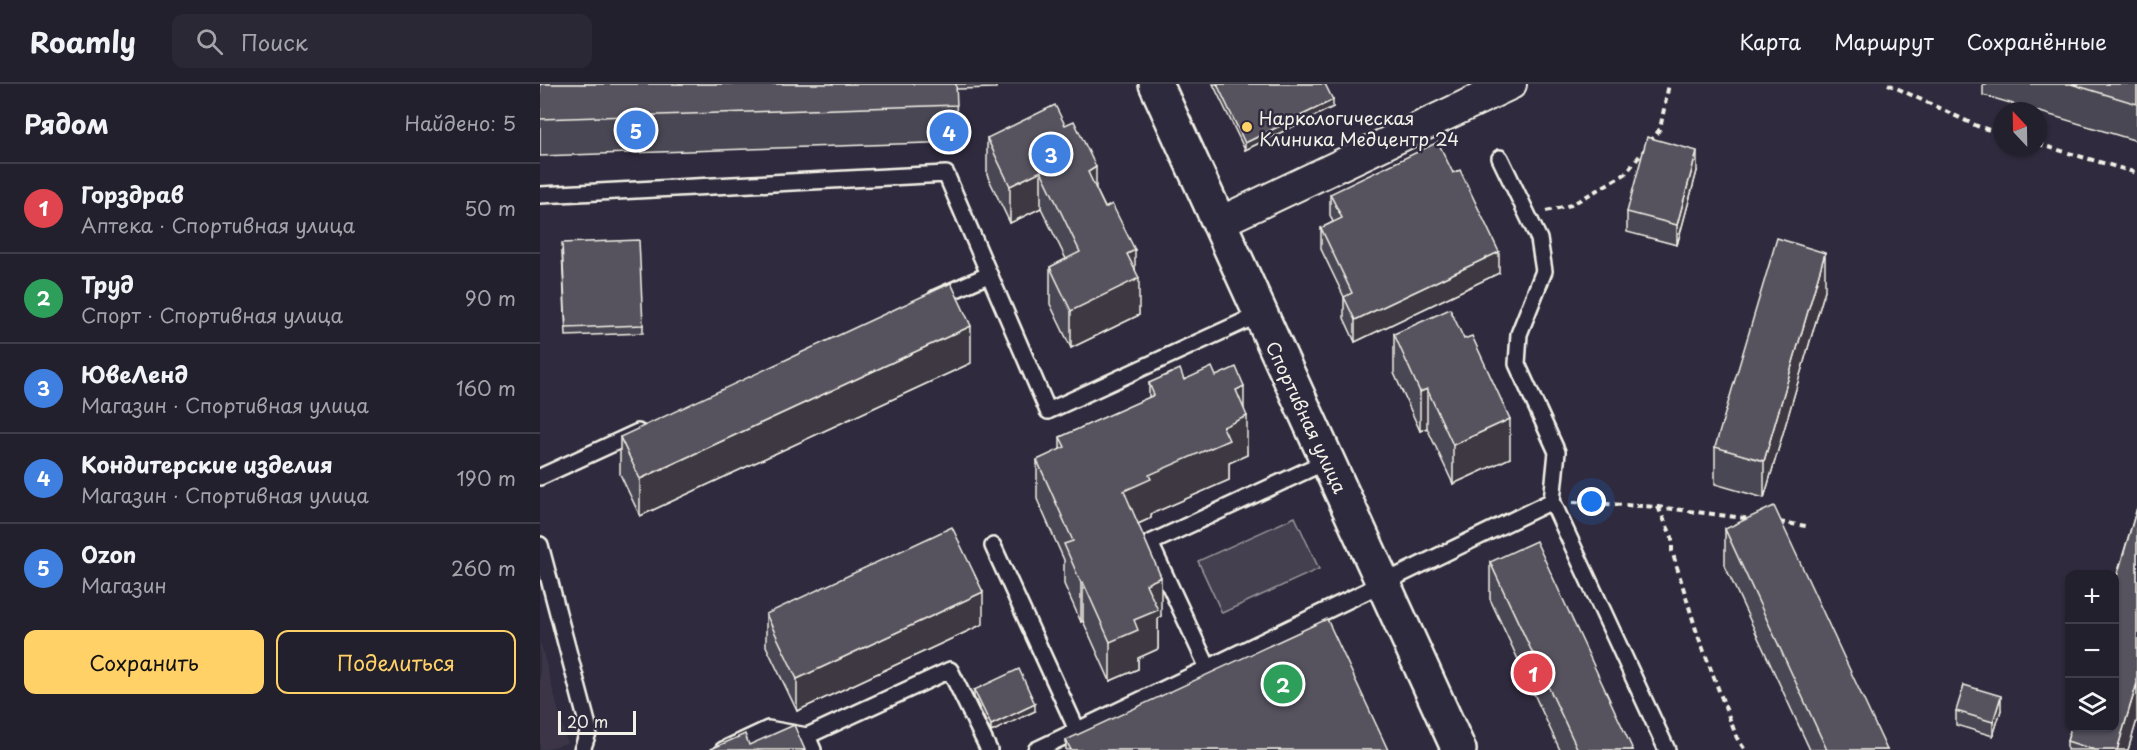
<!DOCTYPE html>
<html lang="ru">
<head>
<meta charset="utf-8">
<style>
	:root { --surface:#23202e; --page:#2b2836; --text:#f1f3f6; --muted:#a3a3aa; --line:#403e4a; --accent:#ffd166 }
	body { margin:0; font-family:"Playpen Sans",sans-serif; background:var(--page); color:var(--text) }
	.controls { position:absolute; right:18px; bottom:18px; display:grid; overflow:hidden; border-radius:12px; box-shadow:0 2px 4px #0004 }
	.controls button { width:54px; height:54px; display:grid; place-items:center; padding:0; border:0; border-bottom:2px solid var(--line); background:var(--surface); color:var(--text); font:30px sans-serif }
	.compass { position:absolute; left:1453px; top:18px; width:54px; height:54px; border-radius:50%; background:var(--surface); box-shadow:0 2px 4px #0004; rotate:338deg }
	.scale { position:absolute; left:18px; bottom:15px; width:78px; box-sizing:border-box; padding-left:6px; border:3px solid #f4f1e8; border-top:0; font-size:16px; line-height:21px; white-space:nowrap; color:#f4f1e8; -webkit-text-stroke:4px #2f2a3d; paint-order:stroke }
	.you { position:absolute; left:1052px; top:418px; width:21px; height:21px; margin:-15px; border:4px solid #fff; border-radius:50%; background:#1a73e8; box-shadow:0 0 0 9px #1a73e833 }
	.badge { display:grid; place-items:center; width:39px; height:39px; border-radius:50%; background:var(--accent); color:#fff; font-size:20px; font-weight:700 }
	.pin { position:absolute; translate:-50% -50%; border:3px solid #fff; box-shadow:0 2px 6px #0006 }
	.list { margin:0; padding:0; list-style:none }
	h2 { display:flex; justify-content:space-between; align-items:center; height:78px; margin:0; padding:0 24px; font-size:26px }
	h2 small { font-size:20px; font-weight:400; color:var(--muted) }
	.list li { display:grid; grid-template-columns:39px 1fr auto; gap:18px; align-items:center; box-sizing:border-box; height:90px; padding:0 24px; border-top:2px solid var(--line) }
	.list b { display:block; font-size:22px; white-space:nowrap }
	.list p { margin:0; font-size:20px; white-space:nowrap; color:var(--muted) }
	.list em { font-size:20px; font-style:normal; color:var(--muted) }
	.actions { display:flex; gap:12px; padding:18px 24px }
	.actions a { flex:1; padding:14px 0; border:2px solid var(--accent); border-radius:12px; text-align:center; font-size:21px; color:var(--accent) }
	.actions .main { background:var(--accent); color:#111 }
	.icon { flex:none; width:33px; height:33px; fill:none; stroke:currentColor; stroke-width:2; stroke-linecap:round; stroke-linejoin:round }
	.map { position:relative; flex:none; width:1597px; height:666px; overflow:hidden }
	header { display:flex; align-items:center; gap:36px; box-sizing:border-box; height:84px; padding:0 30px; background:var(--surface); border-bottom:2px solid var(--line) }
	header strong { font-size:28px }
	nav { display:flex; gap:33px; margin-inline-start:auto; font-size:21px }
	.search { width:420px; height:54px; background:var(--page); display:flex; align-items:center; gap:15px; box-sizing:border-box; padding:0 21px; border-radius:12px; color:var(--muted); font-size:22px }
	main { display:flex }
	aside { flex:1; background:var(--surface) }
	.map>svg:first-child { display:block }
</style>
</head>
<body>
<header>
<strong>Roamly</strong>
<div class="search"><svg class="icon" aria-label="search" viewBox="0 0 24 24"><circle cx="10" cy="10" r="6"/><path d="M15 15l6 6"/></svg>Поиск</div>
<nav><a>Карта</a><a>Маршрут</a><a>Сохранённые</a></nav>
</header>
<main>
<aside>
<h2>Рядом<small>Найдено: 5</small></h2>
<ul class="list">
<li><span class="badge" style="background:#e0444e">1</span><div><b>Горздрав</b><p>Аптека · Спортивная улица</p></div><em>50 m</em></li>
<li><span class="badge" style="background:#2e9e5b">2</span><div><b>Труд</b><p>Спорт · Спортивная улица</p></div><em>90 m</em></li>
<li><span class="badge" style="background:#3f7fe0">3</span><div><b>ЮвеЛенд</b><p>Магазин · Спортивная улица</p></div><em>160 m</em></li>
<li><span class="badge" style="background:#3f7fe0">4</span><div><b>Кондитерские изделия</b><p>Магазин · Спортивная улица</p></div><em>190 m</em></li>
<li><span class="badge" style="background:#3f7fe0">5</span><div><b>Ozon</b><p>Магазин</p></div><em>260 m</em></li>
</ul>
<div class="actions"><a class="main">Сохранить</a><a>Поделиться</a></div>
</aside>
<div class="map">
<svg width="1597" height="666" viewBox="0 0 1597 666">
	<rect width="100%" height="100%" fill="#2f2a3d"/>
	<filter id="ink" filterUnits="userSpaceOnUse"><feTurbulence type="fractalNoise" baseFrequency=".0167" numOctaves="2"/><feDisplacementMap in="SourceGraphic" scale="12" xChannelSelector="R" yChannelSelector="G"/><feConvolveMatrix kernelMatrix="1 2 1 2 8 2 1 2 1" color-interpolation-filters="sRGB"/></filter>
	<g filter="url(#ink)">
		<!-- built -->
		<path fill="#3b3647" d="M0,557l27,102 -25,7h-2z"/>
		<!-- green -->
		<path fill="#454050" stroke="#9c989c" stroke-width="1.5" d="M755,433l24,52 -97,44 -24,-52z"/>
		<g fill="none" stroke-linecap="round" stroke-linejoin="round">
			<!-- lane casing -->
			<g stroke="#f4f1e8" stroke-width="20">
				<g id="lane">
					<path d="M0,111l406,-21 102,237 212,-97"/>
					<path d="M396,214l52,-23"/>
					<path d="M787,377l-177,82 58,125 344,-167 5,-49 -40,-88 2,-30 25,-63 -5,-32 -39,-81"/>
					<path d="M0,393l98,-45"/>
					<path d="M1012,417l115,249"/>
					<path d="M0,461l49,185 -7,20"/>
					<path d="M453,462l84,184"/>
					<path d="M267,652l143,-66 39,80"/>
					<path d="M183,666l45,-21 39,7 6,14"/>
					<path d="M496,666l172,-82"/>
				</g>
			</g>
			<!-- street casing -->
			<g stroke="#f4f1e8" stroke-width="34">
				<path id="street" d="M678,139l293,-139"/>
			</g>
			<!-- secondary casing -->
			<g stroke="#f4f1e8" stroke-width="38">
				<path id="secondary" d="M616,0l303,666"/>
			</g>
			<!-- path -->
			<g stroke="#f4f1e8" stroke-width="4" stroke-dasharray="6 4.5" stroke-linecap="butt">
				<path d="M1348,0l89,42 25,8"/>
				<path d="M1110,58l10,-13 9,-45"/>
				<path d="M1498,60l99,29"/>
				<path d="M1006,127l25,-6 54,-31 21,-26"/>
				<path d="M1033,418l85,5 93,12"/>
				<path d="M1118,423l14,30v14l25,82 40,105 8,12"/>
				<path d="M1239,438l27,4"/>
			</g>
			<!-- lane -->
			<use href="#lane" stroke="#2f2a3d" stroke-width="15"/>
			<!-- street -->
			<use href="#street" stroke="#2f2a3d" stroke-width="30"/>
			<!-- secondary -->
			<use href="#secondary" stroke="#2f2a3d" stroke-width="33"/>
		</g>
		<!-- wall -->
		<g fill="#4a4752" stroke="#f4f1e8" stroke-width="1.5">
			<path d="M0,0h456v4l-40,1 1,53 -417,14z"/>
			<path d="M673,0h112l8,23 -88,43z"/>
			<path d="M1443,0h154v57l-154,-46z"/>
			<path d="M447,54l109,51 39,79 4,47 -68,33 -21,-44v-37l16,-8 -25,-51 -31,15 -23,-48z"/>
			<path d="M1157,87l-20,74 -50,-13v-20z"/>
			<path d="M790,110l169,79 -144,69 -11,-24v-21l-23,-48v-21l12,-6 -3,-7z"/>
			<path d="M22,167l81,74v8l-77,3z"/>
			<path d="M1285,206l-61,208 -49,-14v-37z"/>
			<path d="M854,250l116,124 -57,26 -26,-56 -7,3 -26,-58z"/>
			<path d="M431,279l-331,153 -20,-42v-37z"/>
			<path d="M676,292l28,33 3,46 -18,8v17l-78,34v4l-13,6 23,92 -3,2v31l-20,9v11l-28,12 -27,-60 -2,1 -17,-38v-24l-27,-61v-39l23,-10v-13l89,-39v-15z"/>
			<path d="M1597,424v212l-9,30h-61v-9z"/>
			<path d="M1185,445l162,221h-77l-85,-184z"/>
			<path d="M950,478l143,188h-73l-70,-151z"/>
			<path d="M226,530l217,10 -186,87 -31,-65z"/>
			<path d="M434,606l61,21 -44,21 -17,-35z"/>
			<path d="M1461,626l-8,26 -37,-11v-14z"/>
			<path d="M526,656l322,10h-322z"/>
		</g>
		<!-- shaded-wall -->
		<g fill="#3c3942" stroke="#f4f1e8" stroke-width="1.5">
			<path d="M793,16v7l-88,43v-7z"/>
			<path d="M1157,67v20l-20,74v-20z"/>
			<path d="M556,83v37l-8,-32z"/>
			<path d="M501,87v37l-31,15v-37z"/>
			<path d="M595,166v31l4,-3v37l-68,33v-37l56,-57z"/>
			<path d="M959,168v21l-144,69v-22z"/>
			<path d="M1285,169v37l-61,208v-37z"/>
			<path d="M431,242v37l-331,153v-37z"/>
			<path d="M704,302v31l3,-1v39l-18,8v17l-78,34v4l-27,12v-39l99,-64 13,-37z"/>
			<path d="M887,305v39l-7,3v-39z"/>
			<path d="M970,335v39l-57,26v-39z"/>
			<path d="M621,493v39l-3,2v31l-20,9v11l-28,12v-39l24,-22 12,-36z"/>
			<path d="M543,498v39l-2,1v-39z"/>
			<path d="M443,508v32l-186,87v-32z"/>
			<path d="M1597,599v37l-9,30h-11z"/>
			<path d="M1461,612v14l-8,26v-14z"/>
			<path d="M495,620v7l-44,21v-7z"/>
		</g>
		<!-- building -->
		<g fill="#56525f" stroke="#f4f1e8" stroke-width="1.5">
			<path d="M0,0h416l1,21 -417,14z"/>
			<path d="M677,0h108l8,16 -88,43z"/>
			<path d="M1531,0h66v20z"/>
			<path d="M515,21l10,20 9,-4 22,46 -8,5 17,36 7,-4 23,46 -8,4 12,24 -68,33 -21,-44 30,-15 -39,-81 -31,15 -23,-48z"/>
			<path d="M1107,53l50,14 -20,74 -50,-13z"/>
			<path d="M898,58l15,31 7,-3 39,82 -144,68 -11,-23 8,-4 -31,-65 21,-10 -12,-24z"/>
			<path d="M1237,154l48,15 -61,208 -49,-14z"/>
			<path d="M99,156l4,85 -77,3 -4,-85z"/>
			<path d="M411,199l20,43 -331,153 -20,-42z"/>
			<path d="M910,225l14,30 8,-3 38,83 -57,26 -26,-56 -7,3 -26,-58z"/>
			<path d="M672,283l4,9 20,-9 8,19 -8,4 11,26 -24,11 6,13 -80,35 2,4 -27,12 37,86 -15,7 12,26 -24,10 4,10 -28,12 -27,-60 -2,1 -17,-39 9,-3 -36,-81 28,-13 -5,-10 94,-42 -5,-12 31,-14 4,11z"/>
			<path d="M1234,422l113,244h-60l-102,-221z"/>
			<path d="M1597,424v175l-20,67h-22l-28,-9 4,-13h44v-145z"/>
			<path d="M412,443l31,65 -186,87 -31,-65z"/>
			<path d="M996,457l97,209h-55l-88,-188z"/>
			<path d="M787,535l61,131h-317l-5,-10z"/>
			<path d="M479,585l16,35 -44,21 -17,-35z"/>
			<path d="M1424,601l37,11 -8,26 -37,-11z"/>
			<path d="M254,641l11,25h-94v-1l34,-15 4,11z"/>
		</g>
	</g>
	<!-- markers -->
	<circle fill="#ffd166" stroke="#2f2a3d" stroke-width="2" cx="707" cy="43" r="6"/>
	<g text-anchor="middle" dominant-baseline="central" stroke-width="5" stroke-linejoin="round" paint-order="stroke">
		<!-- poi labels -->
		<g font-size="18" fill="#f4f1e8" stroke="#2f2a3d" text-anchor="start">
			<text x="719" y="33">Наркологическая<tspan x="719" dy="21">Клиника Медцентр 24</tspan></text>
		</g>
		<!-- street labels -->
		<g font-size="18" fill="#f4f1e8" stroke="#2f2a3d">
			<text transform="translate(767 333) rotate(65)">Спортивная улица</text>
		</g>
	</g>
</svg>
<div class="controls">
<button>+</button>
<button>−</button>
<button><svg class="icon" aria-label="layers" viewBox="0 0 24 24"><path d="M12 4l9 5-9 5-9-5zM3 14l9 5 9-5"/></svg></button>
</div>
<svg class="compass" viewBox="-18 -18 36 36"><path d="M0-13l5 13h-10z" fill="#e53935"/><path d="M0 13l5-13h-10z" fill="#a3a3aa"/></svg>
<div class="scale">20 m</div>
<div class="you"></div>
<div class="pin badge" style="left:993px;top:589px;background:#e0444e">1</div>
<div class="pin badge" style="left:743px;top:600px;background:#2e9e5b">2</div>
<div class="pin badge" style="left:511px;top:70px;background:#3f7fe0">3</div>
<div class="pin badge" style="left:409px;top:48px;background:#3f7fe0">4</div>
<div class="pin badge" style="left:96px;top:46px;background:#3f7fe0">5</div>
</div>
</main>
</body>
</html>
